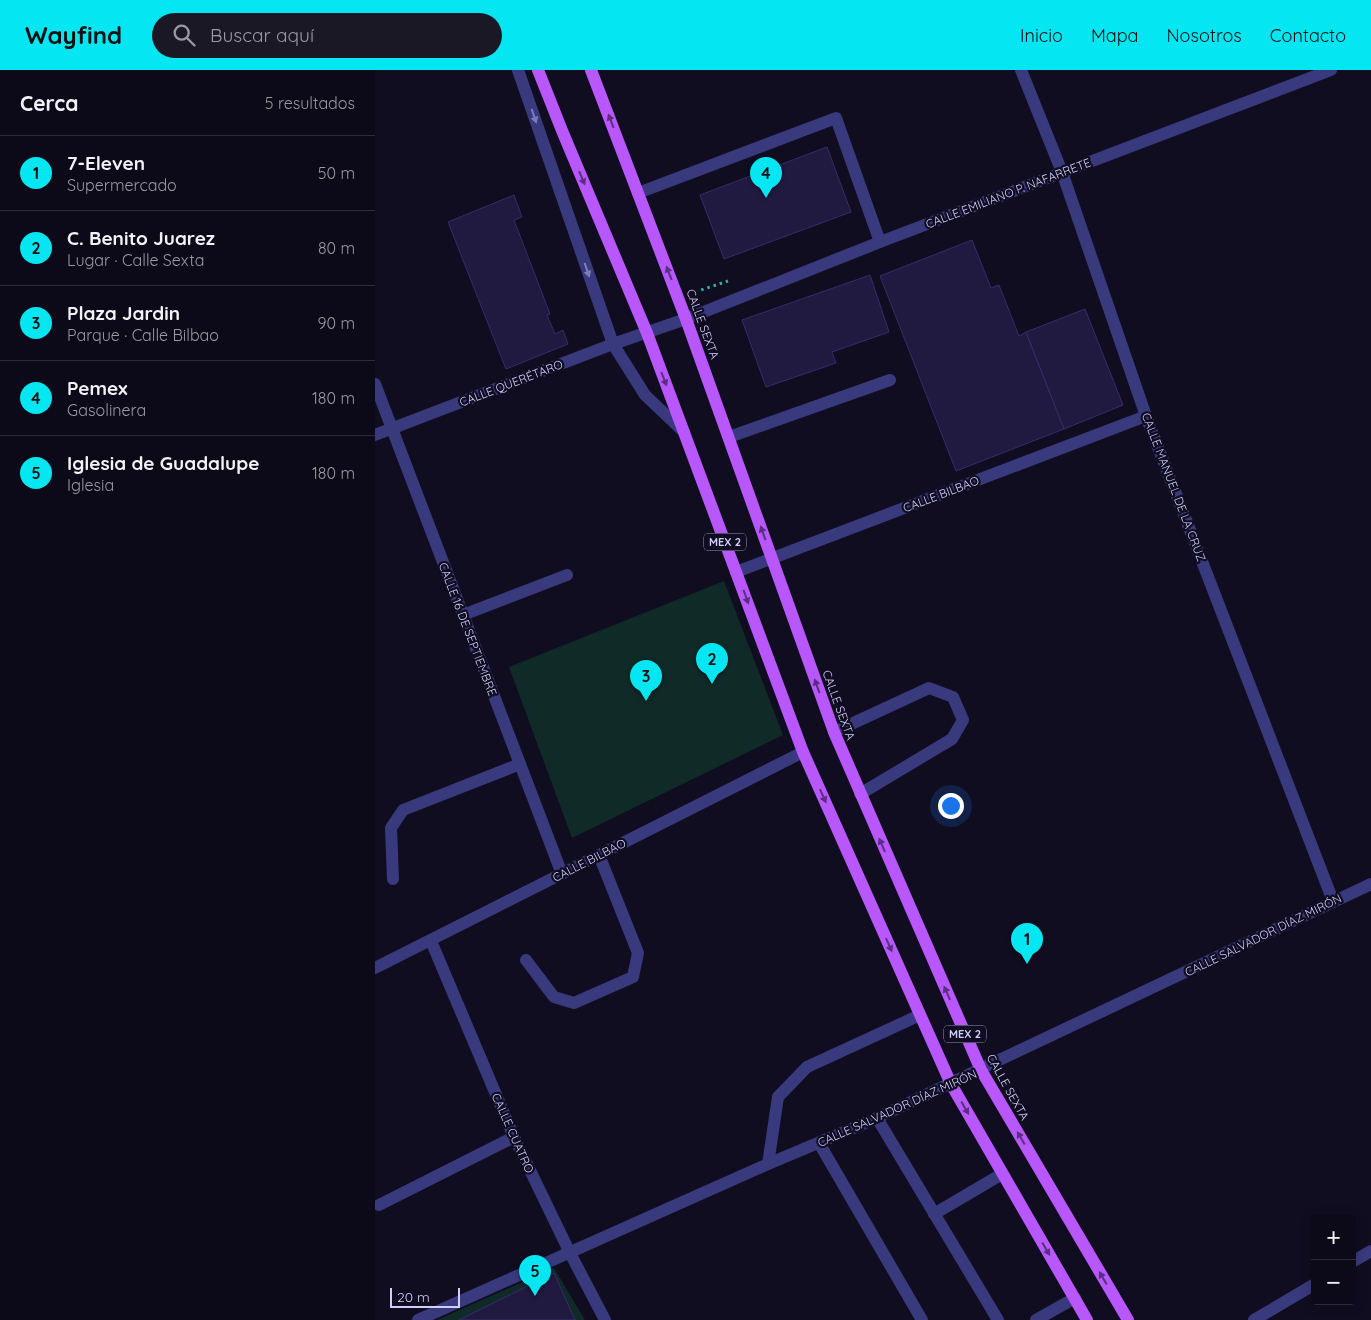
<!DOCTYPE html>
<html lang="es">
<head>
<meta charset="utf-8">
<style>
	:root { --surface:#0c0a18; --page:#1a1825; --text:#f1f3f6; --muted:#9a9aa2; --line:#2c2b37; --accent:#05e6f3 }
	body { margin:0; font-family:Quicksand,sans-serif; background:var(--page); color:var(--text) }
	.controls { position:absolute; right:15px; bottom:15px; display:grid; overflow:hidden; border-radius:5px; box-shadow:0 2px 12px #0003 }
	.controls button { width:45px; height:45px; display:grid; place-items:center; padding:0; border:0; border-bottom:1px solid var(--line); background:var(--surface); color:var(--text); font:25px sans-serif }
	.scale { position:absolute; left:15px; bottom:12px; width:70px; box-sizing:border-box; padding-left:5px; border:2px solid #d1cdfe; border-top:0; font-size:14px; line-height:18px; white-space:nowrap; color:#d1cdfe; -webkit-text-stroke:4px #100d20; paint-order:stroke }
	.you { position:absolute; left:575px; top:735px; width:18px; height:18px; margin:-12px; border:4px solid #fff; border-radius:50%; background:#1a73e8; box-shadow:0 0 0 8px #1a73e833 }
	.badge { display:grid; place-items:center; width:32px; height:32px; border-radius:50%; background:var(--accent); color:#111; font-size:16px; font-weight:700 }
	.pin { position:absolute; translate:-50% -41px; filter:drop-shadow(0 1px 2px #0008) }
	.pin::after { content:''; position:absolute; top:26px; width:18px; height:15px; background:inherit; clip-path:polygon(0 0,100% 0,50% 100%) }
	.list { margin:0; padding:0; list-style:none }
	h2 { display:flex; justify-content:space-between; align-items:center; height:65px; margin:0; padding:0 20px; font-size:21px }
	h2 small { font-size:16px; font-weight:400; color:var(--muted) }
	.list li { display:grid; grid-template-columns:32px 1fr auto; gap:15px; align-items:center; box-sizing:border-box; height:75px; padding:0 20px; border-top:1px solid var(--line) }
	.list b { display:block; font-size:19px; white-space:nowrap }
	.list p { margin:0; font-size:16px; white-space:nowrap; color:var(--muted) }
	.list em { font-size:16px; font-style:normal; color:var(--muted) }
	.icon { flex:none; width:28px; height:28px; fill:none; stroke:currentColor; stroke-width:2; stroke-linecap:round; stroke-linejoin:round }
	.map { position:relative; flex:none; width:996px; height:1250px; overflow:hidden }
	header { display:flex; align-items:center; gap:30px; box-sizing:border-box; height:70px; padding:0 25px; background:var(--accent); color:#111 }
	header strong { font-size:24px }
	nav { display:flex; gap:28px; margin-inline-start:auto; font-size:18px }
	.search { width:350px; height:45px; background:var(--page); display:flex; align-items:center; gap:12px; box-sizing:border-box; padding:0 18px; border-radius:28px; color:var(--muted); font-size:19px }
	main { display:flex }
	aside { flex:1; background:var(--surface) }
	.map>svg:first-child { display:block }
</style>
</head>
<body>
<header>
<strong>Wayfind</strong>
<div class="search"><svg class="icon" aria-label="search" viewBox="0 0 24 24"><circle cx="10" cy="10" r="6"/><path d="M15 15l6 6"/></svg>Buscar aquí</div>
<nav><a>Inicio</a><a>Mapa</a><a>Nosotros</a><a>Contacto</a></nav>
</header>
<main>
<aside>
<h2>Cerca<small>5 resultados</small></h2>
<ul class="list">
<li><span class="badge">1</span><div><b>7-Eleven</b><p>Supermercado</p></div><em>50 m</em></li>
<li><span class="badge">2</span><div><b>C. Benito Juarez</b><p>Lugar · Calle Sexta</p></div><em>80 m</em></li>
<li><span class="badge">3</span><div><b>Plaza Jardin</b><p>Parque · Calle Bilbao</p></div><em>90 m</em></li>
<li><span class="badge">4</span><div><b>Pemex</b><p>Gasolinera</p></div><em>180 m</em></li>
<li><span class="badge">5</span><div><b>Iglesia de Guadalupe</b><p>Iglesia</p></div><em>180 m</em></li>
</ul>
</aside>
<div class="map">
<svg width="996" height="1250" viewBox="0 0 996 1250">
	<rect width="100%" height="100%" fill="#100d20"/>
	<!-- green -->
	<g fill="#102a28">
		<path d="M349,511l59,154 -211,103 -63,-171z"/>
		<path d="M179,1198l31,52h-148z"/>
	</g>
	<!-- building -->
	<g fill="#201a41" stroke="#362c6c">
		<path d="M452,77l24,65 -127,47 -24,-64z"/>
		<path d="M139,125l8,22 -8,3 36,94 -3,1 8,19 8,-4 5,14 -62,25 -58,-147z"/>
		<path d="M597,170l19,48 8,-3 20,51 7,-4 38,97 -108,42 -76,-195z"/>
		<path d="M495,205l19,57 -57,20 4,11 -70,24 -24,-67z"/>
		<path d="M710,239l38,96 -59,24 -38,-97z"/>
		<path d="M179,1203l21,47h-116z"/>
	</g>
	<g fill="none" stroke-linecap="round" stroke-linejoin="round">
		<!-- path -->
		<path stroke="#30b0a2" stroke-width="3" stroke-dasharray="2.5 4" stroke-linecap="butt" d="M320,222l33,-11"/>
		<!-- service -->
		<g stroke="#393a7e" stroke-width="12">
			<path d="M263,123l198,-75 44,124"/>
			<path d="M354,367l161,-57"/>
			<path d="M88,545l104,-40"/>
			<path d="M459,662l95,-44 24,9 10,23 -11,19 -92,55"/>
			<path d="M18,809l-2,-51 12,-18 117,-46"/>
			<path d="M151,890l28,37 20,6 59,-26 5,-24 -39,-98"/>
			<path d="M502,1048l121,202"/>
			<path d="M444,1073l103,177"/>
			<path d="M393,1094l10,-67 29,-30 113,-52"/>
			<path d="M4,1135l135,-68"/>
			<path d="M559,1144l68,-40"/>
			<path d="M661,1250l39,-22"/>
		</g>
		<!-- minor -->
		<g stroke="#393a7e" stroke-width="12">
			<path d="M143,0l95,274 32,51 39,37"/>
			<path d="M646,0l41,102 84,244 187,485"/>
			<path d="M0,314l187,490"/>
			<path d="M361,502l410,-156"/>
			<path d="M56,871l83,196 56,116 35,67"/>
			<path d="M0,898l428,-216"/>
			<path d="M977,1192l19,-11"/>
			<path d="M879,1250l61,-36"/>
		</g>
		<!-- tertiary -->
		<g stroke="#393a7e" stroke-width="12">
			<path d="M0,365l238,-91 73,-25 194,-77 451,-172"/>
			<path d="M43,1250l350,-156 109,-46 494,-234"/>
		</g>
		<!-- primary -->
		<g stroke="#b757fc" stroke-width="12">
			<path d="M163,0l25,63 84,200 156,419 148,332 136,236"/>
			<path d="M216,0l95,249 148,413 147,338 147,250"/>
		</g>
	</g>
	<!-- one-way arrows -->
	<defs><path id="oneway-solid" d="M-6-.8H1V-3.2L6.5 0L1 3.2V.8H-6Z" transform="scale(1.25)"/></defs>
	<g fill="#7d7cb8">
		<use href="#oneway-solid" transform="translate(159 46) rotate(71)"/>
		<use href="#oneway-solid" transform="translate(212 200) rotate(71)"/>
	</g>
	<g fill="#5b2e83">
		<use href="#oneway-solid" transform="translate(236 51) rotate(-111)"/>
		<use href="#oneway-solid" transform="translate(207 108) rotate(67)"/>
		<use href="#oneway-solid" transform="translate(294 203) rotate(-111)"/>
		<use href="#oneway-solid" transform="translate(289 309) rotate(69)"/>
		<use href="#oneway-solid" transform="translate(388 463) rotate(-110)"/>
		<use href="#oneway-solid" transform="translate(371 527) rotate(70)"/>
		<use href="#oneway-solid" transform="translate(442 616) rotate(-110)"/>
		<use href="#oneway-solid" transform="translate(448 726) rotate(66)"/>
		<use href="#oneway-solid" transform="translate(507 775) rotate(-114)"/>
		<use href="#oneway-solid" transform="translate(514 875) rotate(66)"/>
		<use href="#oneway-solid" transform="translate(572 923) rotate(-114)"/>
		<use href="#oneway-solid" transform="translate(590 1038) rotate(60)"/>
		<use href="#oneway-solid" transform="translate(646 1068) rotate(-120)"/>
		<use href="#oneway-solid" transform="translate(671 1179) rotate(60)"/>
		<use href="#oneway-solid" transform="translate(728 1208) rotate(-120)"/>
	</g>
	<g text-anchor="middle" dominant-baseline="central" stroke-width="4.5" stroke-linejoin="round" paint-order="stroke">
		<!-- shield labels -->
		<g fill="#100d20" stroke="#9793bb" stroke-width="1">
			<rect x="329" y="463.5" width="42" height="17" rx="4"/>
			<rect x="569" y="955.5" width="42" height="17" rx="4"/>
		</g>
		<g font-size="11" font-weight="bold" fill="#d1cdfe">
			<text x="350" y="472">MEX 2</text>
			<text x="590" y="964">MEX 2</text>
		</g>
		<!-- street labels -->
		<g font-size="12" fill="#d1cdfe" stroke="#100d20">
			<text transform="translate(633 123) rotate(-21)">CALLE EMILIANO P. NAFARRETE</text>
			<text transform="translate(328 254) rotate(70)">CALLE SEXTA</text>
			<text transform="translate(136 313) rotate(-21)">CALLE QUERÉTARO</text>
			<text transform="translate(799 417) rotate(69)">CALLE MANUEL DE LA CRUZ</text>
			<text transform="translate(566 424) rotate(-21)">CALLE BILBAO</text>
			<text transform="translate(93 559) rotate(69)">CALLE 16 DE SEPTIEMBRE</text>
			<text transform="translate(464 635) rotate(70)">CALLE SEXTA</text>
			<text transform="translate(214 790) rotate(-27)">CALLE BILBAO</text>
			<text transform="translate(888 865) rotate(-26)">CALLE SALVADOR DÍAZ MIRÓN</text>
			<text transform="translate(633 1017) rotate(61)">CALLE SEXTA</text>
			<text transform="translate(522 1038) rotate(-24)">CALLE SALVADOR DÍAZ MIRÓN</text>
			<text transform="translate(138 1063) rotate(66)">CALLE CUATRO</text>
		</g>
	</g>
</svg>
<div class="controls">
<button>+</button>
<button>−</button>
</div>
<div class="scale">20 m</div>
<div class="you"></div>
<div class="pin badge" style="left:652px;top:894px">1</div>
<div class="pin badge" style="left:337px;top:614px">2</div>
<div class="pin badge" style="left:271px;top:631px">3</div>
<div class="pin badge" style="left:391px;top:128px">4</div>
<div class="pin badge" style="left:160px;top:1226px">5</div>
</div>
</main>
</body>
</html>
